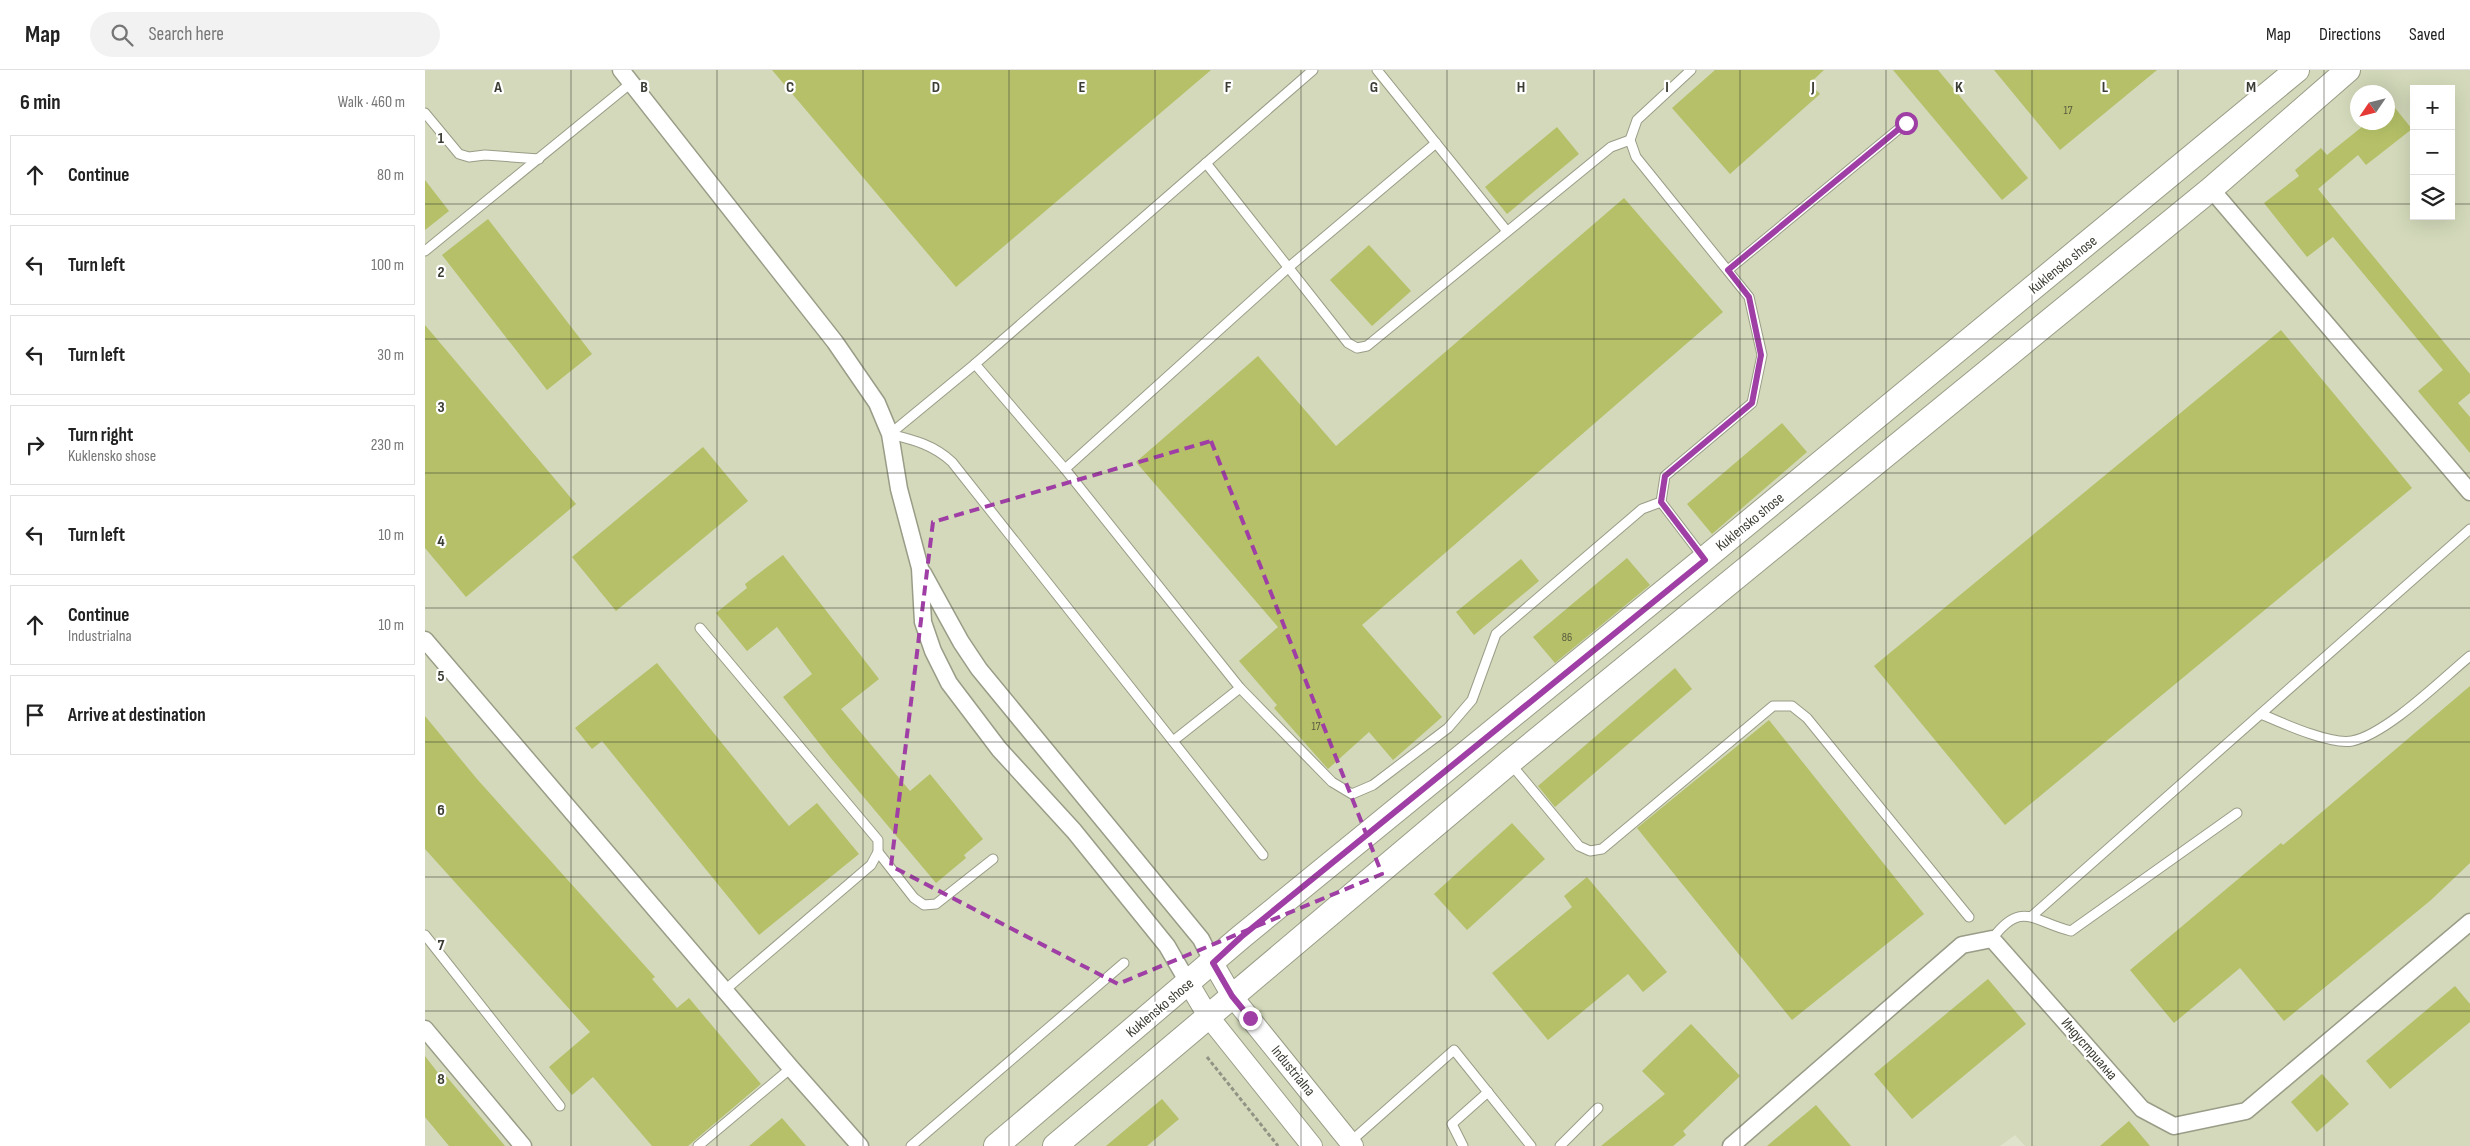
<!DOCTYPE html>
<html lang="en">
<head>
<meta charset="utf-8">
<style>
	:root { --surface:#fff; --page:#f2f2f2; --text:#222; --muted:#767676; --line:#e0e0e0 }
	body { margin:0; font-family:"Sofia Sans Condensed",sans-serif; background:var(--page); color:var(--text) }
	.controls { position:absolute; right:15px; top:15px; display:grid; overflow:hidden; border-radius:0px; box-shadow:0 5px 20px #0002 }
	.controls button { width:45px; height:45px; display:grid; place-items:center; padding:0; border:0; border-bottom:1px solid var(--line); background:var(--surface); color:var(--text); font:25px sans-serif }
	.compass { position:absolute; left:1925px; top:15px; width:45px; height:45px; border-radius:50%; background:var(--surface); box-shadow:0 5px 20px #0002; rotate:235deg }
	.stop { position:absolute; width:15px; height:15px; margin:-11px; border:4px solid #9f3ea5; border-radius:50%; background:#fff }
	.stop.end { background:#9f3ea5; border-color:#fff; box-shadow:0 1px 5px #0008 }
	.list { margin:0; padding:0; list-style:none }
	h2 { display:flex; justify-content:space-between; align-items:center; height:65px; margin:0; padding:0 20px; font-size:21px }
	h2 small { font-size:16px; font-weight:400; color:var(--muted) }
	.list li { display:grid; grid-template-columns:32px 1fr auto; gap:15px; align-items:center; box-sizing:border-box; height:80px; margin:0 10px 10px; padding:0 10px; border:1px solid var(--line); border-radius:0px }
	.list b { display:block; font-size:19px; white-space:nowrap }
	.list p { margin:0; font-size:16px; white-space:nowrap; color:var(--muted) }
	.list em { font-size:16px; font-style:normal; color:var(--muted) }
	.icon { flex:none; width:28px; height:28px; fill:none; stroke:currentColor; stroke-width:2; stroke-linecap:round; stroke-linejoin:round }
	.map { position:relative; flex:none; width:2045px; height:1076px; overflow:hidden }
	header { display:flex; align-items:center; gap:30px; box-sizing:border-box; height:70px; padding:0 25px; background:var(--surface); border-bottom:1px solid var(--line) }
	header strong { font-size:24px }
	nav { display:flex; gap:28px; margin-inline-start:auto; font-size:18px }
	.search { width:350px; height:45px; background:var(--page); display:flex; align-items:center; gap:12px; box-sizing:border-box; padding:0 18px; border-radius:28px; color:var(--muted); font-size:19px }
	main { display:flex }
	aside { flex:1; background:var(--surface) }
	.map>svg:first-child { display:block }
</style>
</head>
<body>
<header>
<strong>Map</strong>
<div class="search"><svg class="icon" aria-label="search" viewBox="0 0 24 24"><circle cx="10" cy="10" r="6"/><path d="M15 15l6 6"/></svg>Search here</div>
<nav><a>Map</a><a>Directions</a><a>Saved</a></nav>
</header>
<main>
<aside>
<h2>6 min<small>Walk · 460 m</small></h2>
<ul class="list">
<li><svg class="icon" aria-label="ahead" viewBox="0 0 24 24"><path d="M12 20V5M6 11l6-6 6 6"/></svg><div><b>Continue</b></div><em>80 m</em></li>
<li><svg class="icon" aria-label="left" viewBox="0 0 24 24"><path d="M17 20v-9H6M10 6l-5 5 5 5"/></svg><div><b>Turn left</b></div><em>100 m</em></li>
<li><svg class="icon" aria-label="left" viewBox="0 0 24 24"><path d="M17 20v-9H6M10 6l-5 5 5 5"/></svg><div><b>Turn left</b></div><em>30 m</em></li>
<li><svg class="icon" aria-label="right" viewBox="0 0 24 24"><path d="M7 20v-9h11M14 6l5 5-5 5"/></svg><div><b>Turn right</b><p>Kuklensko shose</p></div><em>230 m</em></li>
<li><svg class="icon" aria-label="left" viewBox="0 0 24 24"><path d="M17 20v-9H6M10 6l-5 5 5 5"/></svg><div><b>Turn left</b></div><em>10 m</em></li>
<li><svg class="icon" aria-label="ahead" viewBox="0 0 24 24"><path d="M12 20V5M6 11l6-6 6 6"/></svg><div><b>Continue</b><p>Industrialna</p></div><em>10 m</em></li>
<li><svg class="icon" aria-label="arrive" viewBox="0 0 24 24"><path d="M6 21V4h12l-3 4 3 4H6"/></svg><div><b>Arrive at destination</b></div></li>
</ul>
</aside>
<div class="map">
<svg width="2045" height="1076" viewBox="0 0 2045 1076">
	<rect width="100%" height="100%" fill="#dfe3cc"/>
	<!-- built -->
	<path fill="#d3d9ba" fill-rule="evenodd" d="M0,0h2045v1076h-445l-10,-11 -15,11h-1575zM1989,19h37v127h-37zM1932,22h30v30h-30z"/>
	<!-- building -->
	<g fill="#b5c068">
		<path d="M347,0h439l-255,217z"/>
		<path d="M1290,0h109l-14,13 10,11 -90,80 -58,-66z"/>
		<path d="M1468,0h45l90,108 -26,22z"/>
		<path d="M1569,0h163l-97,80z"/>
		<path d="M1962,28l25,31 -46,36 -8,-10 -40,34 152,185v19l-12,10 12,14v36l-52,-62 25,-21 -110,-133 -26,20 -43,-54 35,-27 -4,-6 26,-22 6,7 41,-33h19z"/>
		<path d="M1132,57l22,27 -72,60 -22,-27z"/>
		<path d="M0,110l24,31 -24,19z"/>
		<path d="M1199,128l99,114 -361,313 80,92 -49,43 -24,-28 -41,37 -54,-61 3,-3 -38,-44 39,-34 -142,-165 122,-106 78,90z"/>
		<path d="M63,149l104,135 -45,36 -105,-135z"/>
		<path d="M944,175l42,46 -39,35 -42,-46z"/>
		<path d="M0,255l151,179 -110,93 -41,-49z"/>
		<path d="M1856,260l131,158 -407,337 -131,-159z"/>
		<path d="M1357,353l25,29 -95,82 -25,-30z"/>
		<path d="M278,377l45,54 -132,110 -44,-54z"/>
		<path d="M358,485l96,124 -38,30 69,82 20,-17 53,65 -19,16 2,3 -30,25 -106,-126 -47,-60 29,-23 -35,-47 -30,24 -31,-38 31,-25 -2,-4z"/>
		<path d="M1202,488l23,27 -95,78 -22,-26z"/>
		<path d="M1096,489l18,22 -65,54 -18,-23z"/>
		<path d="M232,593l132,163 28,-23 42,51 -100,81 -157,-194 -10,8 -17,-21z"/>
		<path d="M1250,598l17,21 -137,118 -17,-21z"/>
		<path d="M2045,616v177l-39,37 -147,121 -44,-53 -66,55 -44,-53 151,-127 2,2z"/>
		<path d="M0,646l52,63 178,198 -3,2 25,29 12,-10 72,86 -73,62h-36l-59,-69 -21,18 -23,-28 41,-35 -165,-183z"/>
		<path d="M1344,650l155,194 -132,106 -155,-192z"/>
		<path d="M1087,753l33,36 -78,71 -33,-36z"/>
		<path d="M1162,807l80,95 -24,20 -15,-18 -80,66 -56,-67 80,-66 -8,-11z"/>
		<path d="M1563,909l38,45 -114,95 -38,-45z"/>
		<path d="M2030,916l15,18v18l-80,67 -24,-28z"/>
		<path d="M1266,954l49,52 -57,55 3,4 -13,11h-72l64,-52 -23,-23z"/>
		<path d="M0,986l13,17 3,-3 64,76h-56l-24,-29z"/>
		<path d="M1897,1004l27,30 -32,28 -26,-30z"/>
		<path d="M737,1029l17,20 -32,27h-41z"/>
		<path d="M1391,1035l35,41h-84z"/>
		<path d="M357,1048l24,28h-57z"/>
		<path d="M1704,1051l21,25h-50z"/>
	</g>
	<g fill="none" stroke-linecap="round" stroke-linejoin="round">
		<!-- service casing -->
		<g stroke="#999d87" stroke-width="11">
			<g id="service">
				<path d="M952,0l129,160"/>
				<path d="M1266,0l-54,50 -7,20 6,17 113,140 13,58 -10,48 -87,73 -4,26 42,55"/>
				<path d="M0,43l34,41 10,3 16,-2 54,4"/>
				<path d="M781,93l142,180 9,5 10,-2 244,-199 19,-7"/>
				<path d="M0,181l206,-168"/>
				<path d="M1303,200l178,-147"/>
				<path d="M550,294l90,105 175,219 -67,53"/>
				<path d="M465,364c24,6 44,11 62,28l311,393"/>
				<path d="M465,364l85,-70 338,-294"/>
				<path d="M640,399l224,-202 147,-124"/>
				<path d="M275,558l178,212v12l-7,13 -146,125"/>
				<path d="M815,618l92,94 20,12 21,-9 75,-57 24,-28 24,-66 146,-125 19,-7"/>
				<path d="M1836,644c21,9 69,31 91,27 35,-7 90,-62 118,-85"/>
				<path d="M1085,693l69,83 11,5 12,-2 171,-143h19l15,12 162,199"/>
				<path d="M453,782l36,46 10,7 12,-1 57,-45"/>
				<path d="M1607,846l438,-387"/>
				<path d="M0,865l135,171"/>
				<path d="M1567,869c30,-40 41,-17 79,-8l166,-118"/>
				<path d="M925,1072l104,-92 77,96"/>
				<path d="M273,1076l93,-78"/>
				<path d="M486,1076l213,-183"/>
				<path d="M1038,1076l-11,-22 36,-32"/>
				<path d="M1135,1076l38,-38"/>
			</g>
		</g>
		<!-- minor casing -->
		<g stroke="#999d87" stroke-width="19">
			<g id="minor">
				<path d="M196,0l214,272 42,61 13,31 9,55 21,79 3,54 10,29 16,32 50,66 75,82 93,115 22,38"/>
				<path d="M1786,119l259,303"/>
				<path d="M498,503l38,69 18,27 222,270 12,24"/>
				<path d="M0,570l366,428 69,78"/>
				<path d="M0,959l98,117"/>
				<path d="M1306,1076l231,-201 30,-6 150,170 32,17 72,-15 224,-189"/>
			</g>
		</g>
		<!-- tertiary casing -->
		<g stroke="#999d87" stroke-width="22">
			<g id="tertiary">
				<path d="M788,893l19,33 121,150"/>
				<path d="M764,914l19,32 104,130"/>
			</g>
		</g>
		<!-- secondary casing -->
		<g stroke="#999d87" stroke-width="26">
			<g id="secondary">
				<path d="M571,1076l245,-209 463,-378 593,-489"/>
				<path d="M630,1076l455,-384 701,-573 137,-119"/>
			</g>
		</g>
		<!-- path -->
		<path stroke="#919484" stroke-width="3" stroke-dasharray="4 2.5" stroke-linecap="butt" d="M782,987l71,89"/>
		<!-- service -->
		<use href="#service" stroke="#fff" stroke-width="9"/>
		<!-- minor -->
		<use href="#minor" stroke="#fff" stroke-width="16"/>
		<!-- tertiary -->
		<use href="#tertiary" stroke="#fff" stroke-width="20"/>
		<!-- secondary -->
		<use href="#secondary" stroke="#fff" stroke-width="24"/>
	</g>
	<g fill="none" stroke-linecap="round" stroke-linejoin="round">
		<!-- route -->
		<path stroke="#9f3ea5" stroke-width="6" d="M825,948l-18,-22 -19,-33 28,-26 464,-377 -44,-58 4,-26 87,-73 9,-48 -12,-58 -21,-27 178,-147"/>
	</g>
	<!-- marked area -->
	<path fill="none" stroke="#9f3ea5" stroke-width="4" stroke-dasharray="10 6" stroke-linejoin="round" d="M786,371l171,433 -264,110 -227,-118 42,-344z"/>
	<!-- grid -->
	<path fill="none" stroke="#3b3c33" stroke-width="1" stroke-opacity="0.55" d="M146,0v1076M292,0v1076M438,0v1076M584,0v1076M730,0v1076M876,0v1076M1022,0v1076M1169,0v1076M1315,0v1076M1461,0v1076M1607,0v1076M1753,0v1076M1899,0v1076M0,134h1989M2026,134h19M0,269h2045M0,403h2045M0,538h2045M0,672h2045M0,807h2045M0,941h2045"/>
	<g text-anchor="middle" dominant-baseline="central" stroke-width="4.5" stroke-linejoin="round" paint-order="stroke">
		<!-- number labels -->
		<g font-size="12" fill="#5a5d40">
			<text x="1643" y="40">17</text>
			<text x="1142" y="567">86</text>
			<text x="891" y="656">17</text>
		</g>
		<!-- street labels -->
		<g font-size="15" fill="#3b3c33" stroke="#fff">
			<text transform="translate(1638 195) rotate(-39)">Kuklensko shose</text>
			<text transform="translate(1325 452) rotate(-39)">Kuklensko shose</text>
			<text transform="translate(735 938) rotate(-40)">Kuklensko shose</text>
			<text transform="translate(1664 979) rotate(49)">Индустриална</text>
			<text transform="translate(868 1001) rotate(51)">Industrialna</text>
		</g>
	</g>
	<g font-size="16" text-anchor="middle" font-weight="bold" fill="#3b3c33" stroke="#fff" stroke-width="4.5" stroke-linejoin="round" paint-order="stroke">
		<text x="73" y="22">A</text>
		<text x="219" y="22">B</text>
		<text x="365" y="22">C</text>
		<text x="511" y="22">D</text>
		<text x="657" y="22">E</text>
		<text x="803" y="22">F</text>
		<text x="949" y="22">G</text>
		<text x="1096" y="22">H</text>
		<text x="1242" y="22">I</text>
		<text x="1388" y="22">J</text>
		<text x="1534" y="22">K</text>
		<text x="1680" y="22">L</text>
		<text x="1826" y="22">M</text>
		<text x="16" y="73">1</text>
		<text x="16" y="207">2</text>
		<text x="16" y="342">3</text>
		<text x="16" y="476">4</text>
		<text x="16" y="611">5</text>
		<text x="16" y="745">6</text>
		<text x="16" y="880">7</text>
		<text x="16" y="1014">8</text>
	</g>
</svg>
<div class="controls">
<button>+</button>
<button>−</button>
<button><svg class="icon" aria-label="layers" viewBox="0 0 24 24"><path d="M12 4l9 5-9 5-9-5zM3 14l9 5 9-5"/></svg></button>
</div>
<svg class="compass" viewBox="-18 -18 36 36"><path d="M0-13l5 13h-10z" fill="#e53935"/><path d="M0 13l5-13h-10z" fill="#767676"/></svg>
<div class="stop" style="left:1481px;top:53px"></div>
<div class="stop end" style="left:825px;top:948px"></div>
</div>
</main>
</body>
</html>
